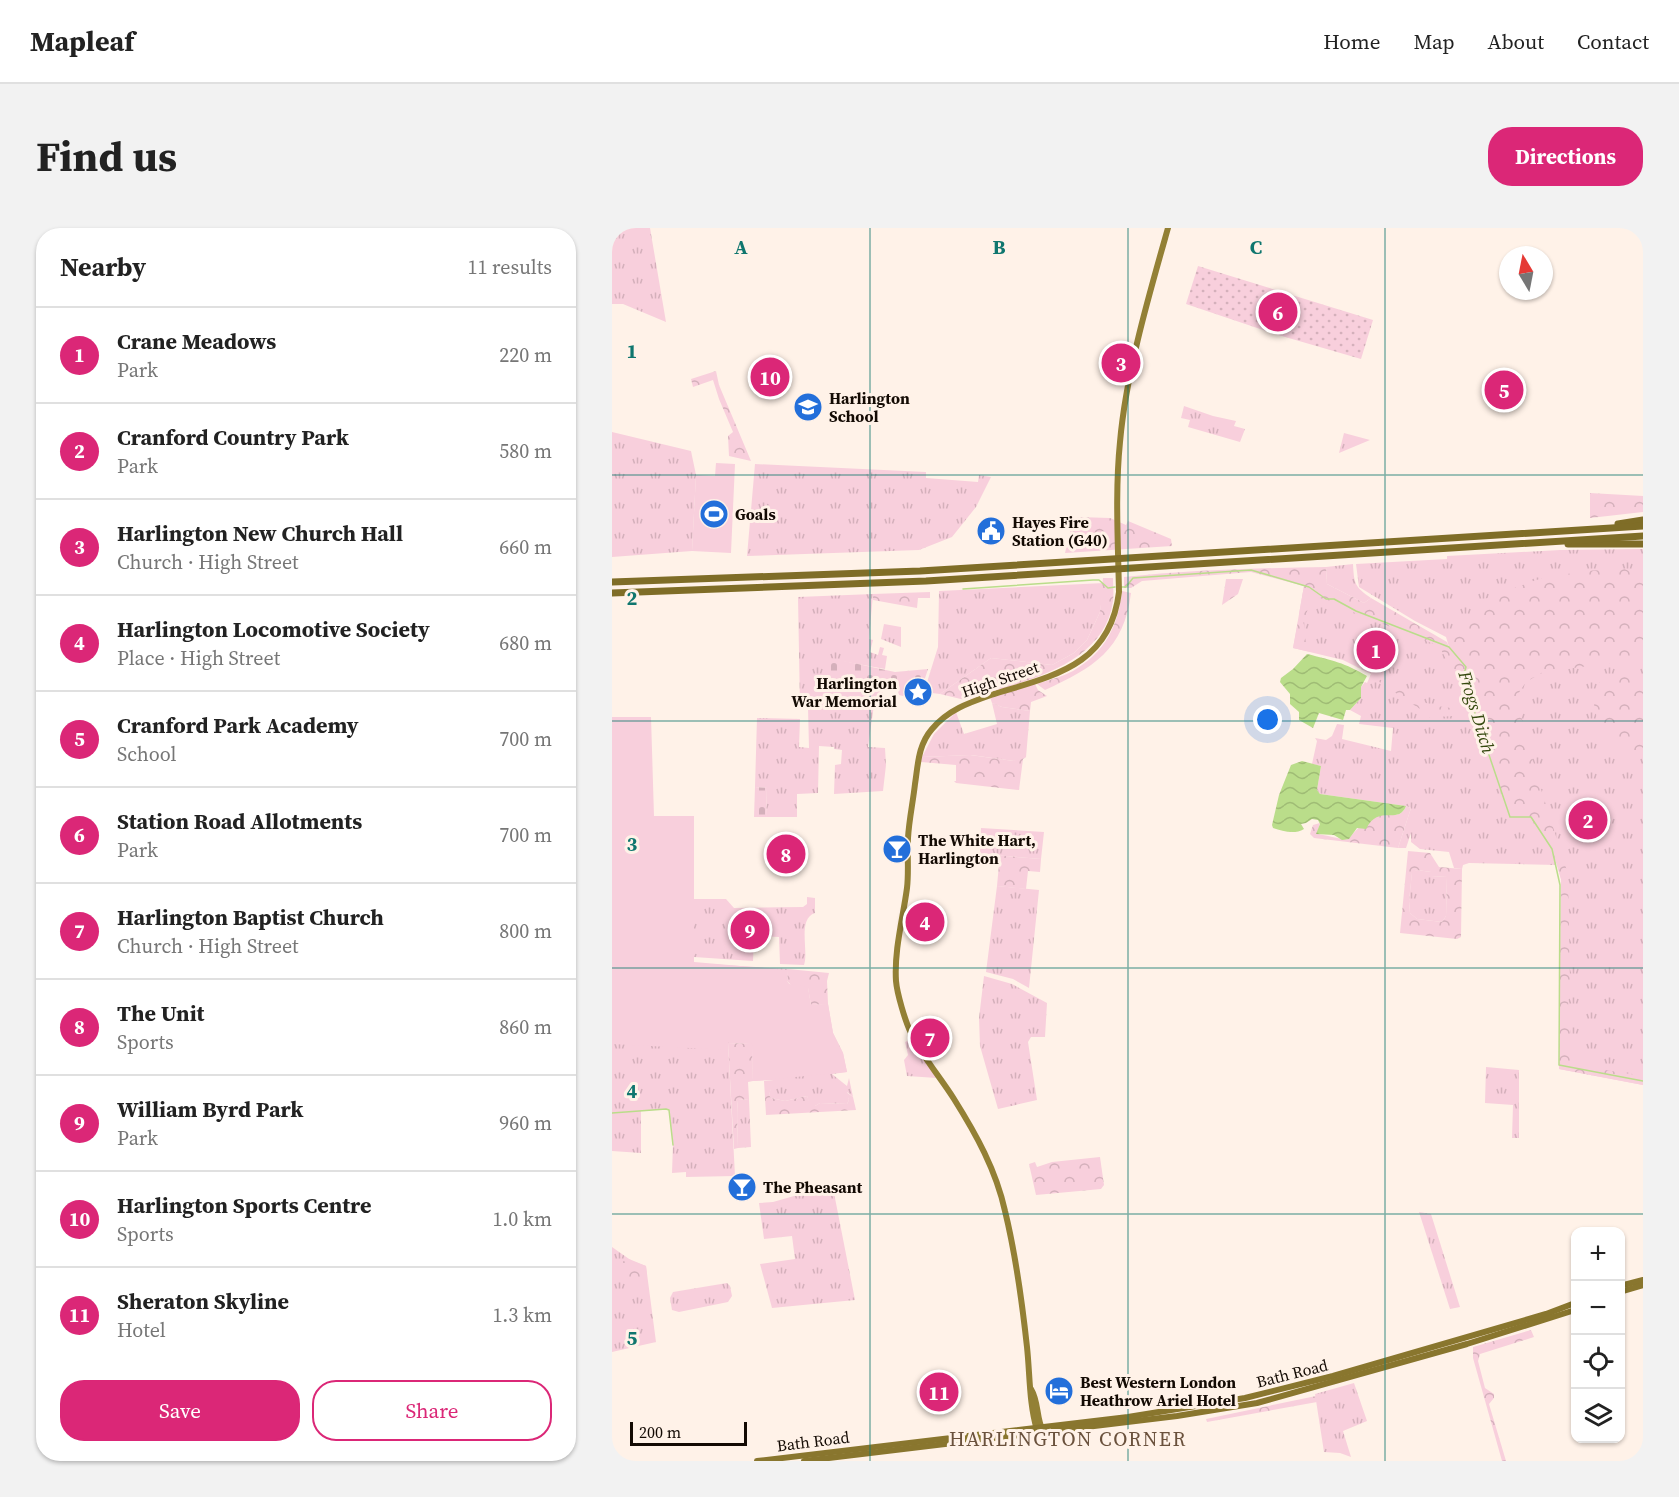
<!DOCTYPE html>
<html lang="en">
<head>
<meta charset="utf-8">
<style>
	:root { --surface:#fff; --page:#f2f2f2; --text:#222; --muted:#767676; --line:#e0e0e0; --accent:#db2777 }
	body { margin:0; font-family:"Source Serif 4",serif; background:var(--page); color:var(--text) }
	.controls { position:absolute; right:18px; bottom:18px; display:grid; overflow:hidden; border-radius:12px; box-shadow:0 2px 4px #0004 }
	.controls button { width:54px; height:54px; display:grid; place-items:center; padding:0; border:0; border-bottom:2px solid var(--line); background:var(--surface); color:var(--text); font:30px sans-serif }
	.compass { position:absolute; left:887px; top:18px; width:54px; height:54px; border-radius:50%; background:var(--surface); box-shadow:0 2px 4px #0004; rotate:350deg }
	.scale { position:absolute; left:18px; bottom:15px; width:117px; box-sizing:border-box; padding-left:6px; border:3px solid #130a03; border-top:0; font-size:16px; line-height:21px; white-space:nowrap; color:#130a03; -webkit-text-stroke:4px #fff2e8; paint-order:stroke }
	.you { position:absolute; left:656px; top:492px; width:21px; height:21px; margin:-15px; border:4px solid #fff; border-radius:50%; background:#1a73e8; box-shadow:0 0 0 9px #1a73e833 }
	.badge { display:grid; place-items:center; width:39px; height:39px; border-radius:50%; background:var(--accent); color:#fff; font-size:20px; font-weight:700 }
	.pin { position:absolute; translate:-50% -50%; border:3px solid #fff; box-shadow:0 2px 6px #0006 }
	.list { margin:0; padding:0; list-style:none }
	h2 { display:flex; justify-content:space-between; align-items:center; height:78px; margin:0; padding:0 24px; font-size:26px }
	h2 small { font-size:20px; font-weight:400; color:var(--muted) }
	.list li { display:grid; grid-template-columns:39px 1fr auto; gap:18px; align-items:center; box-sizing:border-box; height:96px; padding:0 24px; border-top:2px solid var(--line) }
	.list b { display:block; font-size:22px; white-space:nowrap }
	.list p { margin:0; font-size:20px; white-space:nowrap; color:var(--muted) }
	.list em { font-size:20px; font-style:normal; color:var(--muted) }
	.actions { display:flex; gap:12px; padding:18px 24px }
	.actions a { flex:1; padding:14px 0; border:2px solid var(--accent); border-radius:24px; text-align:center; font-size:21px; color:var(--accent) }
	.actions .main { background:var(--accent); color:#fff }
	.icon { flex:none; width:33px; height:33px; fill:none; stroke:currentColor; stroke-width:2; stroke-linecap:round; stroke-linejoin:round }
	.map { position:relative; flex:none; width:1031px; height:1233px; overflow:hidden; border-radius:24px }
	header { display:flex; align-items:center; gap:36px; box-sizing:border-box; height:84px; padding:0 30px; background:var(--surface); border-bottom:2px solid var(--line) }
	header strong { font-size:28px }
	nav { display:flex; gap:33px; margin-inline-start:auto; font-size:21px }
	.intro { display:flex; align-items:center; justify-content:space-between; box-sizing:border-box; height:144px; padding:0 36px }
	h1 { margin:0; font-size:42px }
	.button { padding:15px 27px; border-radius:24px; background:var(--accent); color:#fff; font-size:21px; font-weight:700 }
	main { display:flex; gap:36px; padding:0 36px }
	aside { flex:1; background:var(--surface); border-radius:24px; box-shadow:0 2px 4px #0004 }
	.map>svg:first-child { display:block }
</style>
</head>
<body>
<header>
<strong>Mapleaf</strong>
<nav><a>Home</a><a>Map</a><a>About</a><a>Contact</a></nav>
</header>
<div class="intro"><h1>Find us</h1><a class="button">Directions</a></div>
<main>
<aside>
<h2>Nearby<small>11 results</small></h2>
<ul class="list">
<li><span class="badge">1</span><div><b>Crane Meadows</b><p>Park</p></div><em>220 m</em></li>
<li><span class="badge">2</span><div><b>Cranford Country Park</b><p>Park</p></div><em>580 m</em></li>
<li><span class="badge">3</span><div><b>Harlington New Church Hall</b><p>Church · High Street</p></div><em>660 m</em></li>
<li><span class="badge">4</span><div><b>Harlington Locomotive Society</b><p>Place · High Street</p></div><em>680 m</em></li>
<li><span class="badge">5</span><div><b>Cranford Park Academy</b><p>School</p></div><em>700 m</em></li>
<li><span class="badge">6</span><div><b>Station Road Allotments</b><p>Park</p></div><em>700 m</em></li>
<li><span class="badge">7</span><div><b>Harlington Baptist Church</b><p>Church · High Street</p></div><em>800 m</em></li>
<li><span class="badge">8</span><div><b>The Unit</b><p>Sports</p></div><em>860 m</em></li>
<li><span class="badge">9</span><div><b>William Byrd Park</b><p>Park</p></div><em>960 m</em></li>
<li><span class="badge">10</span><div><b>Harlington Sports Centre</b><p>Sports</p></div><em>1.0 km</em></li>
<li><span class="badge">11</span><div><b>Sheraton Skyline</b><p>Hotel</p></div><em>1.3 km</em></li>
</ul>
<div class="actions"><a class="main">Save</a><a>Share</a></div>
</aside>
<div class="map">
<svg width="1031" height="1233" viewBox="0 0 1031 1233">
	<defs>
		<pattern id="grass-tufts" width="24" height="20" patternUnits="userSpaceOnUse" patternTransform="scale(1.5)"><rect width="24" height="20" fill="#f8cfdc"/><path d="M3 7l-1-3M5 7V3M7 7l1-3M15 17l-1-3M17 17v-4M19 17l1-3" fill="none" stroke="#d4b0bb"/></pattern>
		<pattern id="forest-crowns" width="20" height="18" patternUnits="userSpaceOnUse" patternTransform="scale(1.5)"><rect width="20" height="18" fill="#f8cfdc"/><path d="M2 6a3 3 0 1 1 6 0M12 15a3 3 0 1 1 6 0" fill="none" stroke="#d4b0bb"/></pattern>
		<pattern id="cemetery-stones" width="16" height="16" patternUnits="userSpaceOnUse" patternTransform="scale(1.5)"><rect width="16" height="16" fill="#f8cfdc"/><path d="M2 7V4a2 2 0 0 1 4 0v3zM10 15v-3a2 2 0 0 1 4 0v3z" fill="#d4b0bb"/></pattern>
		<pattern id="garden-dots" width="8" height="8" patternUnits="userSpaceOnUse" patternTransform="scale(1.5)"><rect width="8" height="8" fill="#f8cfdc"/><path d="M2 2h.1M6 6h.1" fill="none" stroke="#d4b0bb" stroke-width="1.8" stroke-linecap="round"/></pattern>
		<pattern id="water-waves" width="16" height="10" patternUnits="userSpaceOnUse" patternTransform="scale(1.5)"><rect width="16" height="10" fill="#badd8a"/><path d="M0 5q4-4 8 0t8 0" fill="none" stroke="#9fbc75"/></pattern>
	</defs>
	<rect width="100%" height="100%" fill="#fff2e8"/>
	<!-- grass -->
	<g fill="url(#grass-tufts)">
		<path d="M0,0h38l16,94 -43,-18h-11z"/>
		<path d="M572,178l29,10 23,5 -2,5 11,3 -5,13 -52,-15 2,-7 -9,-2z"/>
		<path d="M0,204l79,19 5,24 -4,76 -80,6z"/>
		<path d="M732,205l26,7 -31,13z"/>
		<path d="M143,236l171,8v6l52,4 1,-7 12,2 -15,30 -24,30 -33,13 -172,6z"/>
		<path d="M1031,321v536l-84,-16 2,-190 -7,-27 2,13 -87,-2 -6,2 -1,4 -8,-1 -5,-16 -29,-3 -9,-7v-9l-5,15h-8l13,-40 -5,-2 -86,-12 -3,-4 4,-24 -9,-2 5,-23 -2,-3 11,2 6,-4 5,-12 7,1 -2,14 49,12 2,-23 -34,-4 2,-8 -11,-6 11,-12v-11l4,-5 2,1 4,-9 -28,-14 -50,-12 11,-62 145,61 -3,-10 -31,-16 -56,-34 -3,-23 91,-5v-3l113,-6z"/>
		<path d="M741,336c1,20 2,23 18,34l-7,5 -37,-19 -1,-17z"/>
		<path d="M492,355l-4,29 -13,28 -13,13 -22,12 -61,-7 -51,36 -16,-2 14,-45 1,-56z"/>
		<path d="M261,366l-4,45 4,1 -3,12 8,3 2,-8 4,1 -2,7 5,1 -2,13 -55,-10 22,24 1,-4 44,7v3l-10,-1 -1,3h-3l-3,15 -6,-1 -6,42 17,1 1,17 -3,26 -49,3 1,-29 6,-1 1,-14 -8,-1v-2l-15,-1 -1,47 -21,1v23h-31l1,-29 -12,-1 2,-69 43,1 -1,28 10,1 -1,-40h-8l-2,-111z"/>
		<path d="M272,396l17,3v20l-20,-8z"/>
		<path d="M380,475l10,4 28,4 -4,46 -12,4 -43,-6 -49,2 12,-23 22,-22 8,22 33,-10z"/>
		<path d="M369,600l63,4 -3,27 -61,-5z"/>
		<path d="M805,642l14,2v4l16,1 -1,39 -4,6 -25,-3 -7,-6 -1,-12 3,-29z"/>
		<path d="M385,658l42,4 -10,98 -16,-9 -27,-7z"/>
		<path d="M195,669l8,1v15c-18,6 -6,38 -11,52l-24,-1 -1,-27 -25,-1 -1,25 -59,-4v-58h32l8,9 69,-1 4,-3z"/>
		<path d="M0,730l176,11 -1,13 24,23 17,-1 5,29 10,20 4,19 -15,2 15,12 2,-8 4,19 -6,-5 2,8 -2,4 -27,-1 -5,3h-5l-3,-10 -22,5 -14,-3 -2,-3 4,-15 -20,1 -1,-37 -24,-1 7,133 -49,1v-5l-14,1 1,-29 -4,-34 -3,-1 -25,2v42l-29,-2z"/>
		<path d="M372,748l28,8 35,19 -2,34h-14l-3,5 9,58 -39,9 -18,-63 -1,-28z"/>
		<path d="M299,811l26,39 -30,-2 -3,-16 4,-5 -3,-13z"/>
		<path d="M874,839l33,3v68h-7l1,-33 -28,-2z"/>
		<path d="M137,871l2,48 -13,1c0,-16 -2,-31 0,-48z"/>
		<path d="M222,965l21,107 -83,8 -12,-44 35,-5 -3,-23 -28,3 -5,-36 14,-1 21,-6z"/>
		<path d="M807,984l12,2 29,93 -10,2z"/>
		<path d="M0,1019l20,14 14,5 10,76 -44,10z"/>
		<path d="M115,1055l3,3 2,10 -4,6 -49,10 -7,-2 -2,-12 3,-6z"/>
		<path d="M742,1155l13,38 -24,10 8,26 -11,-4 -16,-1 -9,-58z"/>
	</g>
	<!-- forest -->
	<g fill="url(#forest-crowns)" fill-rule="evenodd">
		<path d="M104,143l3,14 32,76 -22,-5 -1,-20 5,-4 -14,-33 -6,-19 -20,7 -2,-8z"/>
		<path d="M978,265l53,3v16l-53,6z"/>
		<path d="M466,289l32,1 16,7 2,-4 43,18 1,7 -107,7 8,-33z"/>
		<path d="M714,339l1,17 37,19 7,-5 76,44 2,5 18,-29 18,-19 51,-19 47,-9 42,-2 18,9v81l-100,13 -17,10 -8,12 4,25 16,61 30,94 2,111 -2,21 4,38 14,23 57,9v9l-84,-16 2,-190c-7,-25 -13,-42 -30,-62h-21l-34,-100 -9,-6 -14,5 -33,2v-9l-50,-33 1,-1 59,30 21,3 13,-5 -7,-24 -18,-33 -84,-33 -20,-12 -11,-1 -7,-4 -6,2 -5,17 -7,-1 5,-28 -53,-14 -109,9 -11,7h-7v-11c67,-7 134,-9 202,-10z"/>
		<path d="M491,350h10c0,7 1,15 0,23 -9,66 -91,80 -143,98l-7,-2 2,3 -25,-6 51,-36 61,7 22,-12 13,-13 13,-28z"/>
		<path d="M614,351h17l-5,15 -16,11z"/>
		<path d="M510,363l9,2c-7,57 -38,75 -86,97l-8,-6c11,-4 25,-7 36,-13 32,-19 45,-44 49,-80z"/>
		<path d="M318,364v6h-12l-1,10 -44,-8v-6z"/>
		<path d="M690,392c6,10 -1,18 9,32l-18,-4 5,-26z"/>
		<path d="M1017,446l12,1 2,3v79l-3,1c-27,1 -54,-46 -44,-70 5,-12 23,-14 33,-14z"/>
		<path d="M422,454l4,8 9,6 -16,6 -1,9 -28,-4 -10,-4 -2,-6z"/>
		<path d="M358,527l44,6 6,-4h6l-3,2 -4,31 -63,-7 -2,-2h2v-16l-35,-3 1,-5z"/>
		<path d="M794,578l5,2 -13,40 -84,-10 -4,-4 3,-9 7,-2 -3,11c10,1 24,6 32,5 6,-9 20,-22 32,-24 11,-2 20,4 25,-9z"/>
		<path d="M796,623l22,2 9,14 23,2 -1,68 -4,2 -57,-6zM805,642l14,2 -1,4 17,1 -1,39 -4,6 -25,-3 -7,-6 -1,-12 3,-28z"/>
		<path d="M368,626l61,5 -1,13 -12,-1 -2,18 -29,-3 2,-22 -20,-2z"/>
		<path d="M176,741l41,4 -2,8 1,23 -17,1 -3,-17 -17,-3 -4,-4z"/>
		<path d="M116,815l24,1 1,37 -5,1 1,17 -11,1c-2,17 0,32 0,48l-4,1z"/>
		<path d="M162,852l-5,15 2,3 14,3 22,-5 4,10h4l5,-3 27,1 2,-4 -3,-8 7,5 3,13 -90,5 -2,-34z"/>
		<path d="M488,929l4,28 -3,4 -65,6 -7,-31 6,-2 2,5 15,-5z"/>
		<path d="M17,1031l17,7 1,10 -19,6 -16,-4v-12z"/>
		<path d="M919,1102l3,7 -54,17 -2,7 7,27 9,6v4l-5,6 17,57h-4l-29,-103v-11z"/>
		<path d="M704,1168l1,6 -110,20 -1,-3z"/>
	</g>
	<!-- cemetery -->
	<g fill="url(#cemetery-stones)">
		<path d="M218,430l65,14 33,-3 -10,31 -19,-5 -3,-10 -43,-6 -1,5 -25,-4z"/>
		<path d="M143,559l12,1 -1,29h-12z"/>
	</g>
	<!-- garden -->
	<path fill="url(#garden-dots)" d="M586,38l175,54 -12,39 -86,-25 -89,-30z"/>
	<!-- pitch -->
	<g fill="#f8cfdc">
		<path d="M104,235l19,1 -4,89 -39,-2 4,-76 19,1z"/>
		<path d="M0,489h39l3,99h40v146l94,8 -1,11 2,3 19,3 3,18 17,-1 5,29 10,20 4,19 -94,9 -1,-37 -24,-2v8l-116,-6z"/>
		<path d="M115,686l22,2 -4,37 -21,-2z"/>
	</g>
	<!-- water -->
	<g fill="url(#water-waves)">
		<path d="M695,426c25,6 38,9 60,22l-6,11v11l-11,12h-4l-3,10 -24,-7 -6,15 -14,-8v-8l-9,-8v-10l-10,-12 1,-4 12,-9z"/>
		<path d="M690,533l19,5 -4,24 3,4 86,12c-8,20 -27,-3 -40,23l-9,-1 -8,11 -7,1 -8,-5 -18,-1 4,-10 -2,-4 -6,-1 -6,4 -5,1 3,5c-10,6 -21,2 -31,-1l-1,-3 7,-30 12,-30z"/>
	</g>
	<g fill="none" stroke-linecap="round" stroke-linejoin="round">
		<!-- stream -->
		<g stroke="#badd8a" stroke-width="1.5">
			<path d="M508,359h6l7,-9 118,-8 58,17 17,12h8l22,12 93,36 17,20 -3,11 47,139h21l21,32 8,36 -1,180 84,16"/>
			<path d="M351,361l130,-9h6l9,8 7,-1"/>
			<path d="M0,885l54,-4 3,1 4,35"/>
		</g>
		<!-- primary -->
		<g stroke="#938035" stroke-width="6">
			<path d="M419,1161c8,13 5,29 12,42"/>
			<path d="M425,1202c-8,-27 -7,-55 -10,-83 -5,-46 -11,-91 -22,-136 -9,-41 -29,-77 -51,-112 -14,-22 -32,-43 -43,-66 -6,-12 -14,-40 -15,-52 -2,-31 7,-63 11,-93 2,-17 0,-33 1,-50 1,-18 5,-36 7,-54 3,-19 3,-39 17,-55 16,-19 36,-26 59,-34 60,-19 119,-28 128,-103 -1,-50 -4,-101 1,-150 6,-69 29,-147 48,-214"/>
		</g>
		<!-- trunk -->
		<g stroke="#89762e" stroke-width="6">
			<path d="M1008,1058l23,-6"/>
			<path d="M1008,1064l23,-7"/>
			<path d="M145,1233l371,-44 117,-19 88,-22 213,-62 29,-11"/>
			<path d="M192,1233l373,-45 80,-13 210,-59 108,-34"/>
		</g>
		<!-- motorway -->
		<g stroke="#7f6d27" stroke-width="7">
			<path d="M1006,296l25,-4"/>
			<path d="M956,316h75"/>
			<path d="M0,354l308,-11 723,-45"/>
			<path d="M0,365l314,-12 717,-45"/>
		</g>
	</g>
	<!-- grid -->
	<path fill="none" stroke="#0f766e" stroke-width="1.5" stroke-opacity="0.55" d="M258,0v1233M516,0v1233M773,0v1233M0,247h1031M0,493h1031M0,740h1031M0,986h1031"/>
	<!-- icons -->
	<defs>
		<g id="school-disc" transform="scale(1.5)"><circle r="9.5" fill="#236fda" stroke="#fff2e8"/><path d="M0-5L7-2L0 1L-7-2ZM-4 1L0 2.5L4 1V4Q0 6-4 4Z" fill="#fff"/></g>
		<g id="stadium-disc" transform="scale(1.5)"><circle r="9.5" fill="#236fda" stroke="#fff2e8"/><path d="M0-5a6.5 5 0 1 0 0 10a6.5 5 0 1 0 0-10ZM-3.5-1.8h7v3.6h-7Z" fill="#fff"/></g>
		<g id="civic-disc" transform="scale(1.5)"><circle r="9.5" fill="#236fda" stroke="#fff2e8"/><path d="M-.6-6.5H3V-4.5H.6V-3L4-1V1h2V6H-6V1h2V-1L-.6-3ZM-1.2 2.5V6h2.4V2.5Z" fill="#fff"/></g>
		<g id="sight-disc" transform="scale(1.5)"><circle r="9.5" fill="#236fda" stroke="#fff2e8"/><path d="M0-6L1.8-2.2L6-1.7L2.9 1.2L3.7 5.4L0 3.3L-3.7 5.4L-2.9 1.2L-6-1.7L-1.8-2.2Z" fill="#fff"/></g>
		<g id="bar-disc" transform="scale(1.5)"><circle r="9.5" fill="#236fda" stroke="#fff2e8"/><path d="M-6-5H6L.8 .8V4.5H3.5V6h-7V4.5H-.8V.8Z" fill="#fff"/></g>
		<g id="hotel-disc" transform="scale(1.5)"><circle r="9.5" fill="#236fda" stroke="#fff2e8"/><path d="M-6-4.5h1.5V1H6V5H4.5V3h-9V5H-6ZM-4 0a1.8 1.8 0 1 1 3.6 0ZM.5 0V-2.5h3Q6-2.5 6 0Z" fill="#fff"/></g>
	</defs>
	<g fill-rule="evenodd">
		<use href="#school-disc" x="196" y="179"/>
		<use href="#stadium-disc" x="102" y="286"/>
		<use href="#civic-disc" x="379" y="303"/>
		<use href="#sight-disc" x="306" y="464"/>
		<use href="#bar-disc" x="285" y="621"/>
		<use href="#bar-disc" x="130" y="959"/>
		<use href="#hotel-disc" x="447" y="1163"/>
	</g>
	<g text-anchor="middle" dominant-baseline="central" stroke-width="6" stroke-linejoin="round" paint-order="stroke">
		<!-- poi labels -->
		<g font-size="16" font-weight="bold" fill="#130a03" stroke="#fff2e8" text-anchor="start">
			<text x="217" y="170">Harlington<tspan x="217" dy="18">School</tspan></text>
			<text x="123" y="286">Goals</text>
			<text x="400" y="294">Hayes Fire<tspan x="400" dy="18">Station (G40)</tspan></text>
			<text x="285" y="455" text-anchor="end">Harlington<tspan x="285" dy="18">War Memorial</tspan></text>
			<text x="306" y="612">The White Hart,<tspan x="306" dy="18">Harlington</tspan></text>
			<text x="151" y="959">The Pheasant</text>
			<text x="468" y="1154">Best Western London<tspan x="468" dy="18">Heathrow Ariel Hotel</tspan></text>
		</g>
		<!-- street labels -->
		<g font-size="16" fill="#130a03" stroke="#fff2e8">
			<text transform="translate(388 451) rotate(-19)">High Street</text>
			<text transform="translate(680 1145) rotate(-14)">Bath Road</text>
			<text transform="translate(201 1213) rotate(-7)">Bath Road</text>
		</g>
		<!-- water labels -->
		<g font-size="18" font-style="italic" fill="#35490e" stroke="#fff2e8">
			<text transform="translate(865 484) rotate(73)">Frogs Ditch</text>
		</g>
		<!-- quarter labels -->
		<g font-size="20" letter-spacing="1.5" fill="#6a513c" stroke="#fff2e8">
			<text x="456" y="1211">HARLINGTON CORNER</text>
		</g>
	</g>
	<g font-size="20" text-anchor="middle" font-weight="bold" fill="#0f766e" stroke="#fff2e8" stroke-width="6" stroke-linejoin="round" paint-order="stroke">
		<text x="129" y="26">A</text>
		<text x="387" y="26">B</text>
		<text x="644" y="26">C</text>
		<text x="20" y="130">1</text>
		<text x="20" y="377">2</text>
		<text x="20" y="623">3</text>
		<text x="20" y="870">4</text>
		<text x="20" y="1117">5</text>
	</g>
</svg>
<div class="controls">
<button>+</button>
<button>−</button>
<button><svg class="icon" aria-label="locate" viewBox="0 0 24 24"><circle cx="12" cy="12" r="6"/><path d="M12 2v4M12 18v4M2 12h4M18 12h4"/></svg></button>
<button><svg class="icon" aria-label="layers" viewBox="0 0 24 24"><path d="M12 4l9 5-9 5-9-5zM3 14l9 5 9-5"/></svg></button>
</div>
<svg class="compass" viewBox="-18 -18 36 36"><path d="M0-13l5 13h-10z" fill="#e53935"/><path d="M0 13l5-13h-10z" fill="#767676"/></svg>
<div class="scale">200 m</div>
<div class="you"></div>
<div class="pin badge" style="left:764px;top:422px">1</div>
<div class="pin badge" style="left:976px;top:592px">2</div>
<div class="pin badge" style="left:509px;top:135px">3</div>
<div class="pin badge" style="left:313px;top:694px">4</div>
<div class="pin badge" style="left:892px;top:162px">5</div>
<div class="pin badge" style="left:666px;top:84px">6</div>
<div class="pin badge" style="left:318px;top:810px">7</div>
<div class="pin badge" style="left:174px;top:626px">8</div>
<div class="pin badge" style="left:138px;top:702px">9</div>
<div class="pin badge" style="left:158px;top:149px">10</div>
<div class="pin badge" style="left:327px;top:1164px">11</div>
</div>
</main>
</body>
</html>
